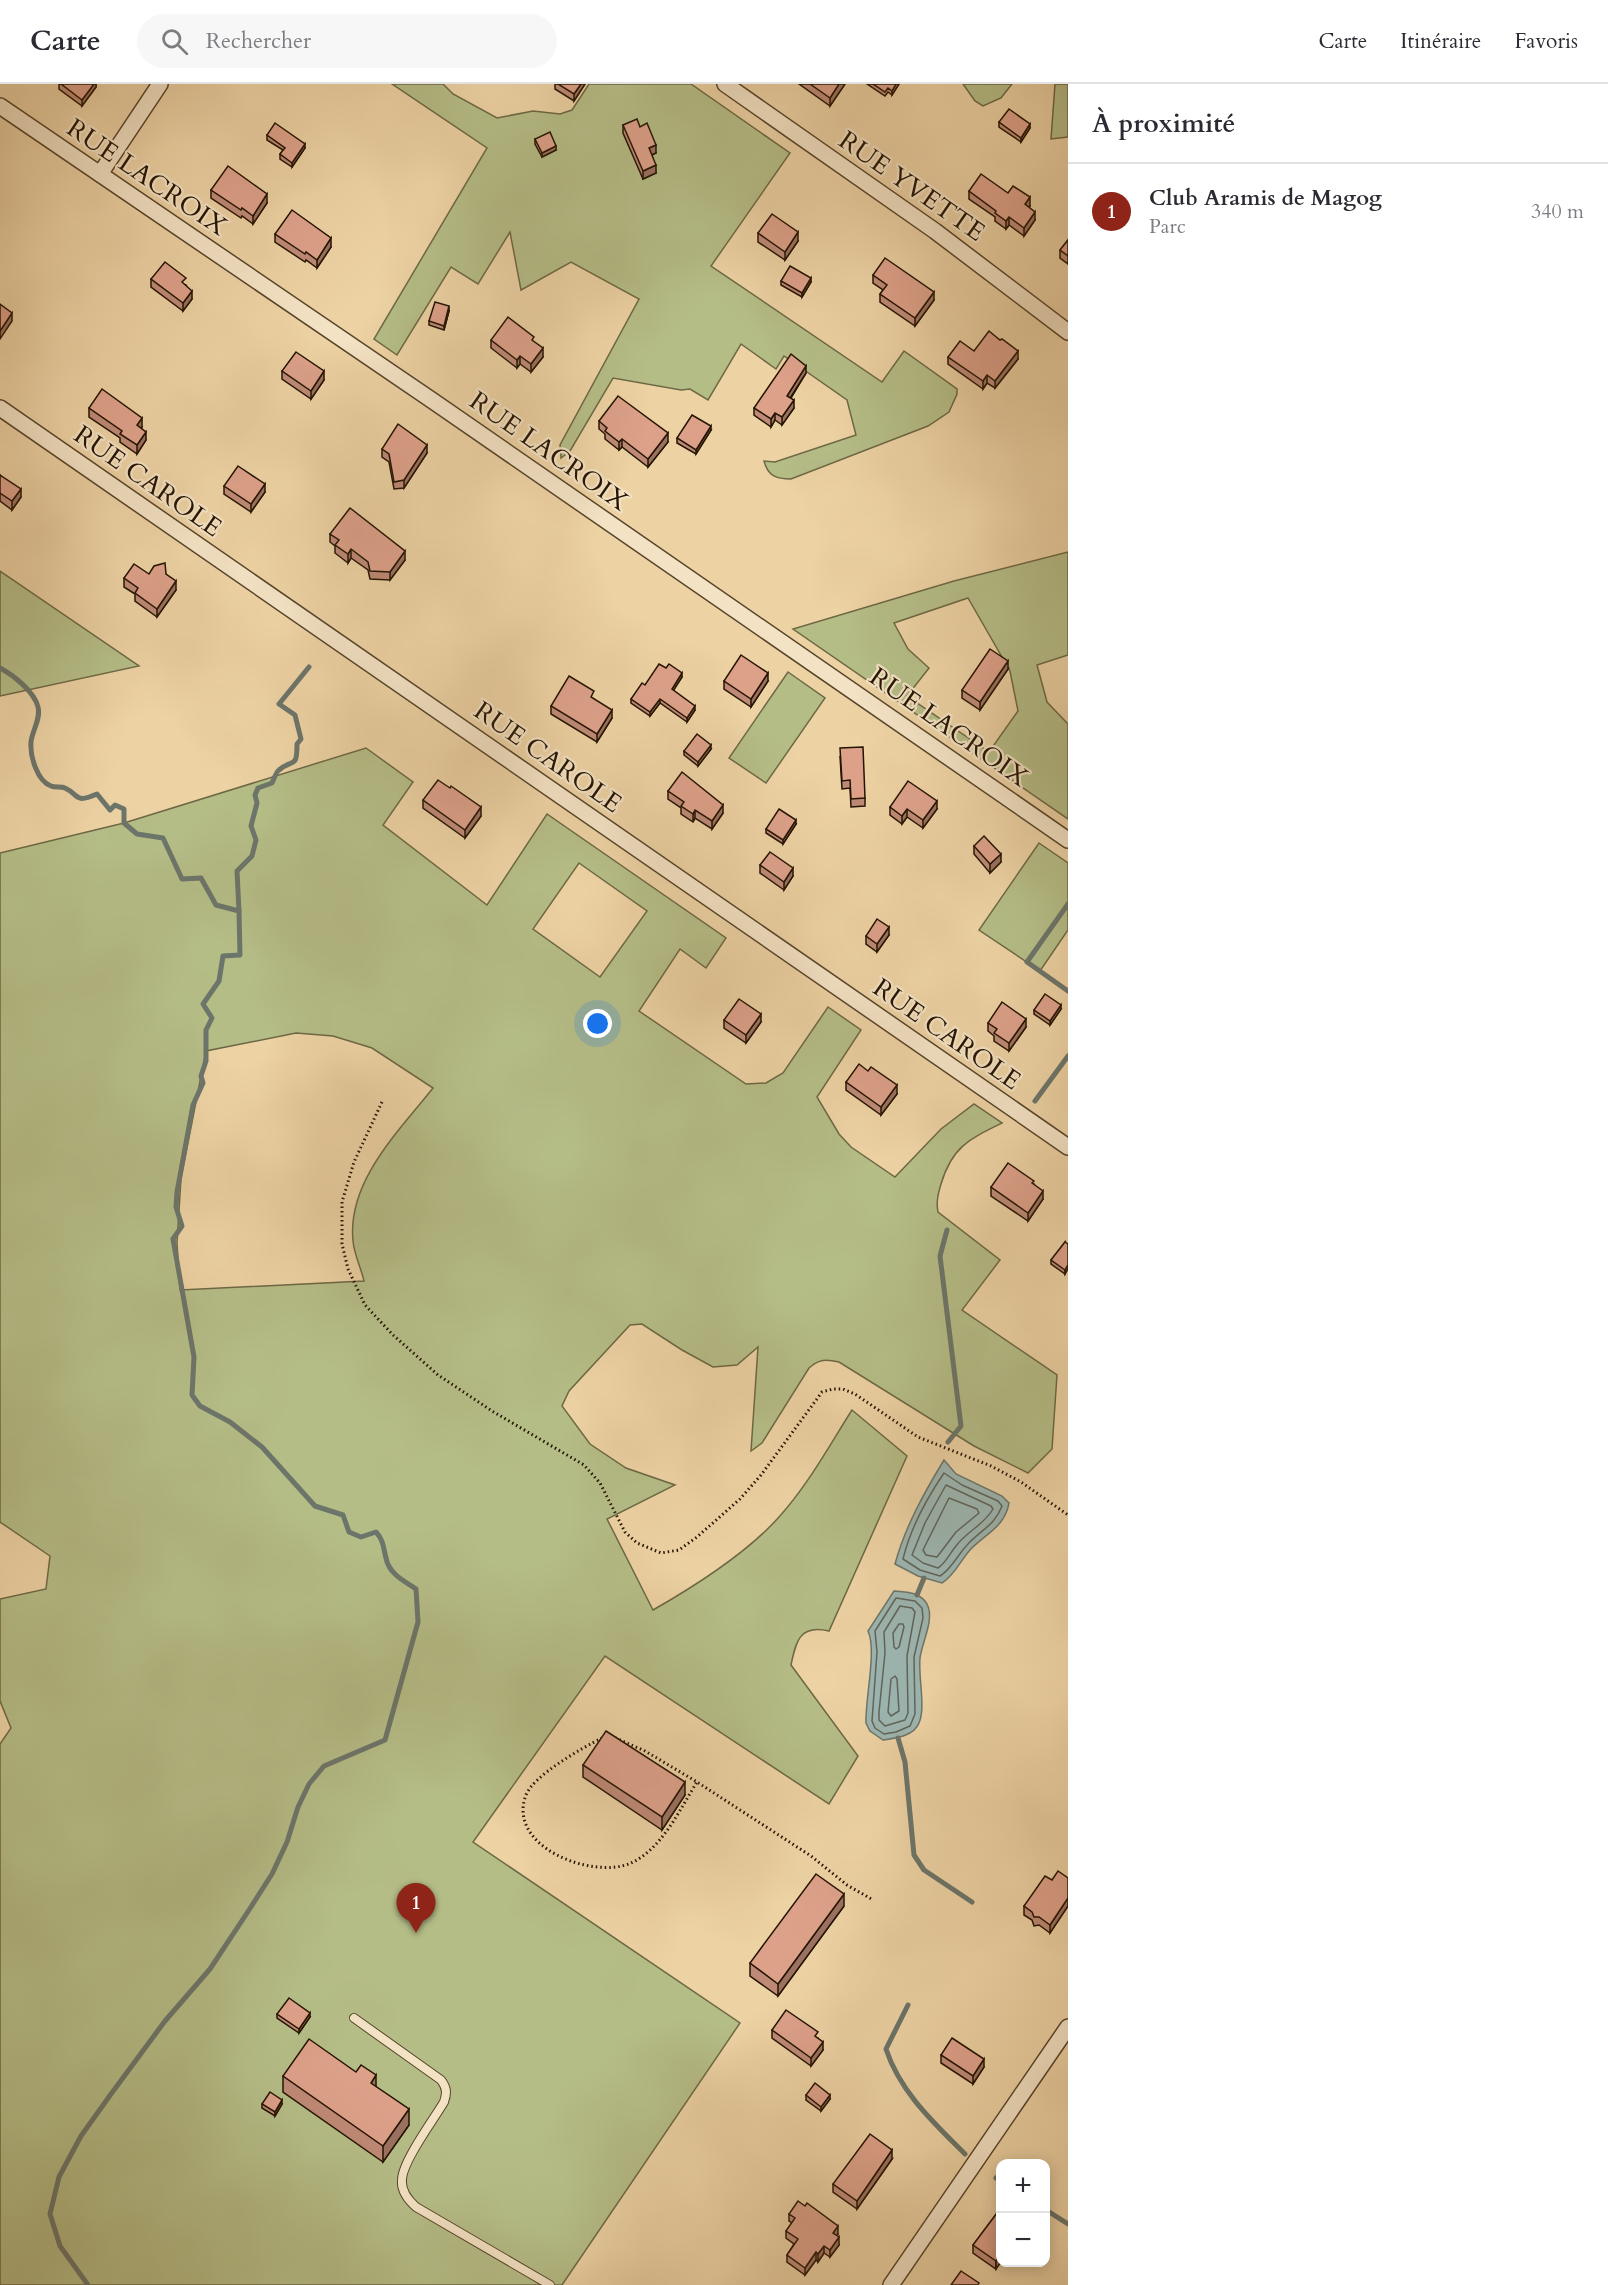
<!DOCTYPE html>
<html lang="fr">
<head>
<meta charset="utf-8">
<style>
	:root { --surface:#fff; --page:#f7f7f7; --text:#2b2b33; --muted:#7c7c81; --line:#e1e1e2; --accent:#8f2418 }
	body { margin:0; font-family:Cardo,serif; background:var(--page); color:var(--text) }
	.controls { position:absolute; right:18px; bottom:18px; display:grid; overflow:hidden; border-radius:12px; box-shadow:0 3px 15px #0003 }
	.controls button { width:54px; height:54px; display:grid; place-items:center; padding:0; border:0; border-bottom:2px solid var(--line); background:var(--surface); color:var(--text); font:30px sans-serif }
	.you { position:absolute; left:598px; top:940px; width:21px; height:21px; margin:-15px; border:4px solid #fff; border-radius:50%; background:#1a73e8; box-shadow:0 0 0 9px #1a73e833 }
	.badge { display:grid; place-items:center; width:39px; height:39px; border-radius:50%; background:var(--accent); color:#fff; font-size:20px; font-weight:700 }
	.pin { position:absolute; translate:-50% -50px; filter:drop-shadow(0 2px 3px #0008) }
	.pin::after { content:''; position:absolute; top:32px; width:21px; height:18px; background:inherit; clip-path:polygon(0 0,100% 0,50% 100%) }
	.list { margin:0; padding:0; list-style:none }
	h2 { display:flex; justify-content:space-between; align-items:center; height:78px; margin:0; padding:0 24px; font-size:26px }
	h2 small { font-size:20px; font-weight:400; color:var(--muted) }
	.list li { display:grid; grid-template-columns:39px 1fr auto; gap:18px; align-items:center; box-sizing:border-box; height:96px; padding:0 24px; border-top:2px solid var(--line) }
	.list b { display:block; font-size:22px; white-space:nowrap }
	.list p { margin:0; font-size:20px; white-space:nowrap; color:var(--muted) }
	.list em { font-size:20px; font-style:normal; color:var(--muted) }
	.icon { flex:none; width:33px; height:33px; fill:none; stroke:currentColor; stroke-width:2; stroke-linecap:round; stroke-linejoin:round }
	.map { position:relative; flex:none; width:1068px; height:2201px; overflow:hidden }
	header { display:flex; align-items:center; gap:36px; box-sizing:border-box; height:84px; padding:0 30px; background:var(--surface); border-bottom:2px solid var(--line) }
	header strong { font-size:28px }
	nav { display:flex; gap:33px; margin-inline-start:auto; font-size:21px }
	.search { width:420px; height:54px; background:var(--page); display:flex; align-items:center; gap:15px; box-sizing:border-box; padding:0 21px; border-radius:33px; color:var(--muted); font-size:22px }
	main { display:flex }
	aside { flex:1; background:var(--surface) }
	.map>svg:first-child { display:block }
</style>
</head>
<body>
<header>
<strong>Carte</strong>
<div class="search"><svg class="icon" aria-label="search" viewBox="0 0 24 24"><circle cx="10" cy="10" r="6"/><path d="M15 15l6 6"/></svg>Rechercher</div>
<nav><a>Carte</a><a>Itinéraire</a><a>Favoris</a></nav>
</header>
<main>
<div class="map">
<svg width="1068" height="2201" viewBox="0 0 1068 2201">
	<rect width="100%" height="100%" fill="#edd2a4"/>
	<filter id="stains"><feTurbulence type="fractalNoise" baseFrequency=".00333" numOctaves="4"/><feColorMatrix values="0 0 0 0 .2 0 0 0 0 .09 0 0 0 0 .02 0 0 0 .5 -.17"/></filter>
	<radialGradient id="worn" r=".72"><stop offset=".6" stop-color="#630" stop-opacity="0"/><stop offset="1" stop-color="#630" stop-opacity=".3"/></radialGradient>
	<!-- green -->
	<g fill="#b5bd87" stroke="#6d6844" stroke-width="1.5" fill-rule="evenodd">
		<path d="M392,0h51l10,10 44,24 36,-7 27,3 12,-4 17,-26h102l99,69 -79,113 171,116 22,-31 53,38v5l-8,18 -21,14 -137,53c-15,0 -23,-3 -27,-18l11,1 81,-27 -9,-35 -63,-44 -8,13 -35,-25 -33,56 -18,-11 -9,1 -68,-12 -43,73 -9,7 -1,-13 79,-146 -68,-37 -50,28 -11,-58 -32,52 -27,-17 -54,88 -23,-16 113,-191z"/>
		<path d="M963,0h49l-11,14 -18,8 -8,-5z"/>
		<path d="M1055,0h13v53l-17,2z"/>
		<path d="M1068,468v103l-31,10 10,37 21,22v95l-275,-190 161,-48zM968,514l42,73 8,40 -29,41 -82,-56 22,-28 -21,-19 -14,-26z"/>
		<path d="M0,487l139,95 -139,30z"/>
		<path d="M788,588l37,26 -59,85 -37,-25z"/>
		<path d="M366,664l47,34 -30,43 104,80 60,-91 179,124 -20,30 -26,-19 -41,62 107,73 20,-1 17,-10 45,-66 33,23 -44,67 22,37 12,13 44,30 46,-48 33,-25 28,19c-33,16 -50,24 -61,61 -3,10 -5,18 -3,28l62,48 -38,50 95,65 -5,74 -24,24 -54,-27 -135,-84c-13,-3 -20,-3 -30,6l-47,75 -11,8 7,-104 -21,18 -24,2 -31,-17 -40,-26 -12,1 -61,66 -7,15 28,38 36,24 49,17 -68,34 46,91c42,-24 94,-57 126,-93 29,-32 50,-71 73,-107l55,46 -78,175c-29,-7 -33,10 -38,34l67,91 -29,48 -224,-148 -132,186 267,181 -178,262h-562v-541l11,-16 -11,-27v-102l46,-10 4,-33 -50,-34v-669l124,-30zM579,779l68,48 -47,66 -67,-48zM296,949l37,3 39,12 61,40c-34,43 -86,93 -80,153 1,13 8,27 11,40l-184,9 -3,-47 4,-65 25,-127z"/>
		<path d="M1039,759l29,20v67l-28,41 -61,-41z"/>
	</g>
	<!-- water -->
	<g fill="#9cb5b0" stroke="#6c756a" stroke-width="1.5">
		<path d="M944,1376l12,14 46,22 7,7c-4,24 -24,31 -39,47 -10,11 -15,25 -28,33l-24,-7 -23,-12c10,-37 29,-71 49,-104z"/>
		<path d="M894,1507c12,1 26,1 33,13 8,15 -5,38 -7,54 -2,19 6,49 -1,65 -5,13 -23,15 -36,17l-13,-9 -4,-8c-1,-24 11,-73 2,-92z"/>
	</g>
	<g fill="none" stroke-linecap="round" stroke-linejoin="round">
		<!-- shore -->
		<g stroke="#606459" stroke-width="1.5">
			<path d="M944,1389l18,12 36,16 4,5c-7,19 -21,24 -34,38 -10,10 -16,25 -28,32l-20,-6 -17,-11c7,-29 24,-61 41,-86z"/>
			<path d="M946,1401l45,21 2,3c-9,16 -26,22 -37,37 -6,7 -10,17 -18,22l-15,-5 -11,-8 13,-32z"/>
			<path d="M949,1414l28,11 2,4 -23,19 -19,25 -11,-2 -3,-5z"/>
			<path d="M896,1514l19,3 7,7 1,10 -9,39 1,57 -5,12 -14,6 -12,2 -9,-6 -3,-7 5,-69 -2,-21z"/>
			<path d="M900,1522l12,2 3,4 -8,44 1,57 -3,7 -20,6 -6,-6v-8l6,-59 -1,-21z"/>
			<path d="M899,1540h4l1,3 -5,20 -3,2 -2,-2 -1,-14z"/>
			<path d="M895,1592l2,3 2,32 -8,5 -3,-4 3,-33z"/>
		</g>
		<!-- stream -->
		<g stroke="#6c756a" stroke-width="5">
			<path d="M0,584c13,7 34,23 38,39 3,12 -6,24 -7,35 -1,14 6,39 20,44 4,2 10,0 14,2 15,7 9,16 32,6l13,16 5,-5 9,4v14l13,11 26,4 19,41 19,-1 15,27 23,6 1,44 -17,1 -4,25 -16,23 9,14 -6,12v31l-5,15 2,7 -10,22 -16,87 -1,15 6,19 -9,13 21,118 -2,38 8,11 30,16 32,25 53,59 28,9 6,17 12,5 15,-5c8,9 7,15 10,26 3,16 18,23 30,31l2,33 -33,118 -61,26 -15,18 -11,23 -11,35 -15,32 -23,36 -39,59 -45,52 -54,73 -30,42 -14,26 -8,15 -9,37 10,32 28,39"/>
			<path d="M1068,820l-41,58 41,29"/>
			<path d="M239,827l-2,-40 15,-15 4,-16 -5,-14 6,-23 -2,-8 3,-7 14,-5c2,-4 4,-11 7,-13 14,-12 18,0 18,-26l4,-5 -6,-24 -16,-11 30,-37"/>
			<path d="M1035,1017l33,-45"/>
			<path d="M947,1146l-7,26 21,170 -13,16"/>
			<path d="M917,1511l7,-17"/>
			<path d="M898,1654l7,24 9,93 10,15 48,32"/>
			<path d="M908,1921l-22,44c14,43 48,74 79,105"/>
			<path d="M996,2094l4,3"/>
			<path d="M1046,2126l22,14"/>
		</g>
		<!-- lane casing -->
		<g stroke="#57442a" stroke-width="10">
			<path id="lane" d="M354,1934l87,62c6,8 6,13 3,22 -10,17 -42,60 -42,78 -1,11 6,20 14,27l134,78"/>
		</g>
		<!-- street casing -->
		<g stroke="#57442a" stroke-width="18">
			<g id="street">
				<path d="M725,0l210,147 133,101"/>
				<path d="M0,22l433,295 635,439"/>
				<path d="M100,90l60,-90"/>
				<path d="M0,324l1068,739"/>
				<path d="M891,2201l177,-258"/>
			</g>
		</g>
		<!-- path -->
		<g stroke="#251402" stroke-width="3" stroke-dasharray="1.5 3" stroke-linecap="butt">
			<path d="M382,1018l-28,60 -12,40v42l6,25 17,36 28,30 45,40 54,36 92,54 16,18 25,49 12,11 24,10 18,-3 18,-13 43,-38 21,-24 61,-83 11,-3h10l12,5 63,43 73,29 30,16 47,33"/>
			<path d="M611,1652l34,15 52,31 114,74 36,29 26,15"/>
			<path d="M602,1654c-20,10 -68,37 -76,57 -20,52 67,85 105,68 31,-14 49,-54 66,-81"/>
		</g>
		<!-- lane -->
		<use href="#lane" stroke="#f3e2c4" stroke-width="8"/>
		<!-- street -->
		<use href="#street" stroke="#f3e2c4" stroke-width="15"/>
	</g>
	<!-- wall -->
	<g fill="#be8a77" stroke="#251402" stroke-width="1.5">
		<path d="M59,0h37v3l-14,19 -23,-17z"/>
		<path d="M555,0h30l-11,17 -19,-12z"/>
		<path d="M799,0h46l-15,22z"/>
		<path d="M867,0h32l-7,11 -4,-3 -3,4z"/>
		<path d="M999,38l31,6 -9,14 -22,-15z"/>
		<path d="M623,41l17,2 16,26 -4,2 4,18 -13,6 -20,-46z"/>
		<path d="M267,51l38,13 -13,19 -12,-8v-5l3,-4 -16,-10z"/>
		<path d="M535,55l21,11 -14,7 -7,-13z"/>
		<path d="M211,106l56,13 -14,21 -11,-8 -1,2 -30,-20z"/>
		<path d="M969,107l39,2 22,13 -1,1 6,13 -11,16 -15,-11 -3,4 -11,-8v-4l-26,-18z"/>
		<path d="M758,149l40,8 -13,19 -27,-18z"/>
		<path d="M275,150l56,13 -14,21 -11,-8 -1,2 -30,-20z"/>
		<path d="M1068,156v24l-8,-6v-8z"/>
		<path d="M873,191l61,25 -19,26 -35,-24v-8l3,-4 -10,-7z"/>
		<path d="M151,195l35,6 6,14 -9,12 -32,-24z"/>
		<path d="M781,197l30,1 -9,15 -21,-12z"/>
		<path d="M449,227l-5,19 -15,-5v-4z"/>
		<path d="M491,256l43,2 9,15 -12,15 -11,-8 -3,4 -26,-20z"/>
		<path d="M974,267l44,8 -23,29 -8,-5 -4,6 -35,-25v-7z"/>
		<path d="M282,287l42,9 -13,19 -29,-20z"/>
		<path d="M806,289l-15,25 3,10 -12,17 -7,-5 -4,7 -17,-12v-7z"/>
		<path d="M89,324l53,19 -1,1 5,12 -9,14 -17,-12v-4l-31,-21z"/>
		<path d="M599,337l69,21 -20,25 -26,-20 -3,3 -14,-11v-5l-6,-5z"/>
		<path d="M711,346l-15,24 -19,-11v-5z"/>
		<path d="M382,365l45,4 -23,35 -10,1 -5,-27 -7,-5z"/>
		<path d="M0,391l21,22 -9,13 -12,-9z"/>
		<path d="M224,402l41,6 -14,20 -27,-18z"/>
		<path d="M330,450l75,26 -15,20 -20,-1 -2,-9 -17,-12 -3,5 -13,-10v-7l-5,-4z"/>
		<path d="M149,490h17l10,16 -19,27 -22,-16v-7l-11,-7v-9z"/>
		<path d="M666,584l16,9 -9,13 22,20 -8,12 -27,-19 -10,13 -19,-13v-4l14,-14z"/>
		<path d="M1008,585l-28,41 -18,-12v-8z"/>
		<path d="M724,597h44l-17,26 -27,-18z"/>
		<path d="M594,615l18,19 -15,24 -46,-28v-8z"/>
		<path d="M711,665l-13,17 -14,-11v-4z"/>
		<path d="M840,672l25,42v8l-14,1 -1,-19 -8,1z"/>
		<path d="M450,704l31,28 -16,22 -42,-30v-8z"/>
		<path d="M668,707l55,22 -11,16 -17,-11 -2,4 -12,-8v-6l-13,-9z"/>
		<path d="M890,723l47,2 -14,19 -16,-11 -5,7 -12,-9z"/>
		<path d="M796,740l-13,20 -17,-11v-4z"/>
		<path d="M974,762l27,16 -11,11 -16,-19z"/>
		<path d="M760,781l33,11 -9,14 -24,-17z"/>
		<path d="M889,851l-12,17 -11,-8v-8z"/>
		<path d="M1061,925l-11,16 -16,-11v-4z"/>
		<path d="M724,936l37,2 -15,21 -22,-15z"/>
		<path d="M988,939l38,4 -17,24 -15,-10v-5l-6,-5z"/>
		<path d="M846,998l51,12 -16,21 -35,-25z"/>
		<path d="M1034,1100l9,15 -15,22 -37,-25v-9z"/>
		<path d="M1065,1158v32l-14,-10v-4z"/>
		<path d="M583,1681l102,30 -23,35 -79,-53z"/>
		<path d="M1068,1794v28l-18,27 -11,-8 -5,1 -2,-6 -8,-5v-9z"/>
		<path d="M844,1822l-66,90 -28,-20v-13z"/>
		<path d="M277,1930l33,3 -11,16 -22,-15z"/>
		<path d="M772,1946l46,8 5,12 -12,16 -39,-28z"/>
		<path d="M941,1971l43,12 -11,17 -32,-21z"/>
		<path d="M283,1992l93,11 33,38 -26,37 -100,-70z"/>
		<path d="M806,2011l24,4 -9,12 -15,-11z"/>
		<path d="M262,2020h20l-7,12 -13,-8z"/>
		<path d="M892,2075l-35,50 -24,-17v-8z"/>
		<path d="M997,2129l-1,56 -23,-16v-8z"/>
		<path d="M789,2130l49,20 -1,2 2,9 -9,12 -6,-4 -6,9 -2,-2 -11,15 -18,-13v-7l7,-11 -8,-6v-7l6,-8 -3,-2z"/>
	</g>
	<!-- shaded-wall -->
	<g fill="#9b7161" stroke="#251402" stroke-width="1.5">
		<path d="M94,0h2v3l-14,19v-6z"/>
		<path d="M581,0h4l-11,17v-7z"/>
		<path d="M839,0h6l-15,22v-8z"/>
		<path d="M896,0h3l-7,11v-4z"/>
		<path d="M1030,40v4l-9,14v-4z"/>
		<path d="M305,60v4l-13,19v-4z"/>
		<path d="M656,61v8l-7,3v-8z"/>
		<path d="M556,62v4l-14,7v-4z"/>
		<path d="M656,81v8l-13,6v-8z"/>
		<path d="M267,110v9l-14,21v-8z"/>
		<path d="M1030,113v9l-5,7v-9z"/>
		<path d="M1035,128v8l-11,16v-8z"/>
		<path d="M1009,133v8l-3,4v-8z"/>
		<path d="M798,148v9l-13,19v-8z"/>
		<path d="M331,154v9l-14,21v-8z"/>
		<path d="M811,194v4l-9,15v-4z"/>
		<path d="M192,207v8l-9,12v-8z"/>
		<path d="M934,208v8l-19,26v-8z"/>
		<path d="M449,222v5l-5,19v-4z"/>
		<path d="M12,229v8l-12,18v-8z"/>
		<path d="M543,264v9l-12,15v-8z"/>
		<path d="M1018,267v8l-23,29v-7z"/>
		<path d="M520,272v8l-3,4v-8z"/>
		<path d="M806,282v7l-19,30v-7z"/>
		<path d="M324,287v9l-13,19v-8z"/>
		<path d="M987,291v8l-4,6v-8z"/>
		<path d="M794,316v8l-12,17v-8z"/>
		<path d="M775,329v7l-4,7v-8z"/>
		<path d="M142,334v9l-5,7v-9z"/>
		<path d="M711,342v4l-15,24v-4z"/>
		<path d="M146,348v8l-9,14v-9z"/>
		<path d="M668,349v9l-20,25v-8z"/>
		<path d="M622,355v8l-3,3v-8z"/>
		<path d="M427,361v8l-23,35v-8z"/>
		<path d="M265,400v8l-14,20v-8z"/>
		<path d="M21,405v8l-9,13v-9z"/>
		<path d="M351,465v9l-3,5v-9z"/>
		<path d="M405,467v9l-15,20v-8z"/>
		<path d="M176,497v9l-19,27v-8z"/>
		<path d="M1008,577v8l-28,41v-8z"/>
		<path d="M682,589v4l-10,16v-4z"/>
		<path d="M768,589v8l-17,26v-8z"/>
		<path d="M660,615v4l-10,13v-4z"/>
		<path d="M695,622v4l-8,12v-4z"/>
		<path d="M612,626v8l-15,24v-8z"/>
		<path d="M711,661v4l-13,17v-4z"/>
		<path d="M937,717v8l-14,19v-8z"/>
		<path d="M723,721v8l-11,16v-8z"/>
		<path d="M481,723v9l-16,22v-8z"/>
		<path d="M907,725v8l-5,7v-8z"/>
		<path d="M695,726v8l-2,4v-8z"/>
		<path d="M796,736v4l-13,20v-4z"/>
		<path d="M1001,770v8l-11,11v-9z"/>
		<path d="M793,784v8l-9,14v-8z"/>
		<path d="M889,843v8l-12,17v-8z"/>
		<path d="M1061,921v4l-11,16v-4z"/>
		<path d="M761,930v8l-15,21v-8z"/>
		<path d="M1026,935v8l-17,24v-8z"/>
		<path d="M897,1001v9l-16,21v-8z"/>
		<path d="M1043,1107v8l-15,22v-8z"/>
		<path d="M1068,1181v4l-3,5v-4z"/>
		<path d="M685,1698v13l-23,35v-13z"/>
		<path d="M844,1810v12l-66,90v-12z"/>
		<path d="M1068,1814v8l-18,27v-8z"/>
		<path d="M310,1929v4l-11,16v-4z"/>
		<path d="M823,1958v8l-12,16v-8z"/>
		<path d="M984,1975v8l-11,17v-8z"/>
		<path d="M376,1991v16l-5,-8z"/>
		<path d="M830,2011v4l-9,12v-4z"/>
		<path d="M282,2016v4l-7,12v-4z"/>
		<path d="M409,2025v16l-26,37v-16z"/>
		<path d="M892,2066v9l-35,50v-8z"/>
		<path d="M838,2142v8l-5,7v-8z"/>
		<path d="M839,2153v8l-9,12v-7z"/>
		<path d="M824,2162v7l-6,9v-8z"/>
		<path d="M816,2168v8l-11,15v-7z"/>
		<path d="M1000,2171l1,7 -5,7v-8z"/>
	</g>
	<!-- building -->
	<g fill="#dda18a" stroke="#251402" stroke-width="1.5">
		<path d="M61,0h33l-12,16z"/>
		<path d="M558,0h23l-7,10z"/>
		<path d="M810,0h29l-9,14z"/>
		<path d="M873,0h23l-4,7 -4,-3 -3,4z"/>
		<path d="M1009,25l21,15 -9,14 -22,-16z"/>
		<path d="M637,35l3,8 7,-4 9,22 -7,3 7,17 -13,6 -20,-46z"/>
		<path d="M275,39l30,21 -13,19 -12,-9 5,-6 -18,-13z"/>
		<path d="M550,48l6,14 -14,7 -7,-14z"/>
		<path d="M228,82l39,28 -14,22 -11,-8 -1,2 -30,-20z"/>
		<path d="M981,90l27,19 5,-7 17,11 -5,7 10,8 -11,16 -15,-11 -3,4 -11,-8 1,-2 -27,-20z"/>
		<path d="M292,126l39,28 -14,22 -11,-8 -1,2 -30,-20z"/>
		<path d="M772,130l26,18 -13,20 -27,-19z"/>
		<path d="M1068,156v16l-8,-6z"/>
		<path d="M885,174l49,34 -19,26 -35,-24 7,-9 -14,-10z"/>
		<path d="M165,178l21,16 -4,4 10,9 -9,12 -32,-24z"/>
		<path d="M790,182l21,12 -9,15 -21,-12z"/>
		<path d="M435,218l14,4 -5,20 -15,-5z"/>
		<path d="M0,220l12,9 -12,18z"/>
		<path d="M508,233l26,20 -2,3 11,8 -12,16 -11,-8 -3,4 -26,-20z"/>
		<path d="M989,247l11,9 2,-1 16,12 -23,30 -8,-6 -4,6 -35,-24 12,-16 14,10z"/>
		<path d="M296,268l28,19 -13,20 -29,-20z"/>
		<path d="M791,270l15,12 -19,30 7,4 -12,17 -7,-4 -4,6 -17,-11z"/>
		<path d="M102,305l40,29 -5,7 9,7 -9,13 -17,-11 2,-3 -33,-23z"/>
		<path d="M618,312l50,37 -20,26 -26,-20 -3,3 -14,-11 2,-3 -8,-7z"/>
		<path d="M692,331l19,11 -15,24 -19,-12z"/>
		<path d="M398,340l29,21 -23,35 -10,2 -5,-28 -7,-5z"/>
		<path d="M238,382l27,18 -14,20 -27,-18z"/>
		<path d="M0,391l21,14 -9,12 -12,-8z"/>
		<path d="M350,424l55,43 -15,21 -20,-1 -2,-9 -17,-13 -3,5 -13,-9 4,-5 -9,-6z"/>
		<path d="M165,479l1,11 10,7 -19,28 -22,-16 3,-5 -14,-10 10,-14 15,10 5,-8z"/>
		<path d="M990,565l18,12 -28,41 -18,-12z"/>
		<path d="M741,571l27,18 -17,26 -27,-18z"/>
		<path d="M659,580l7,4 3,-4 13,9 -10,16 23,17 -8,12 -27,-19 -10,13 -19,-13 11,-16 3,2z"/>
		<path d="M569,592l25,15 -3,6 21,13 -15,24 -46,-28z"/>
		<path d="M697,650l14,11 -13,17 -14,-11z"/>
		<path d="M863,663l2,51 -14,1 -1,-19 -8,1 -2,-33z"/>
		<path d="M682,688l41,33 -11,16 -17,-11 -2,4 -12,-8 3,-4 -16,-11z"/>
		<path d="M438,696l12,8 1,-2 30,21 -16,23 -42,-30z"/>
		<path d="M908,697l29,20 -14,19 -16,-11 -5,7 -12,-9z"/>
		<path d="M779,725l17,11 -13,20 -17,-11z"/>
		<path d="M984,752l17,18 -11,10 -16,-18z"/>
		<path d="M770,768l23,16 -9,14 -24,-17z"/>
		<path d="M877,835l12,8 -12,17 -11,-8z"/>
		<path d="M1045,910l16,11 -11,16 -16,-11z"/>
		<path d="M739,915l22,15 -15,21 -22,-15z"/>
		<path d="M1002,918l24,17 -17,24 -15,-10 3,-4 -9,-6z"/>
		<path d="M859,980l9,7 3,-4 26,18 -16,22 -35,-25z"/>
		<path d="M1008,1079l26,18 -2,2 11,8 -15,22 -37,-26z"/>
		<path d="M1065,1158l3,2v21l-3,5 -14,-10z"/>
		<path d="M606,1647l79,51 -23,35 -79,-52z"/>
		<path d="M1058,1787l10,7v20l-18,27 -11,-8h-5l-2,-5 -8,-6 21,-30 7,4z"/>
		<path d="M816,1790l28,20 -66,90 -28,-21z"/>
		<path d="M289,1914l21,15 -11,16 -22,-15z"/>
		<path d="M786,1926l32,22 -3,4 8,6 -12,16 -39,-28z"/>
		<path d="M952,1954l32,21 -11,17 -32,-21z"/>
		<path d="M309,1955l47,33 5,-7 15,10 -5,8 38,26 -26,37 -100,-70z"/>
		<path d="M815,1999l15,12 -9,12 -15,-12z"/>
		<path d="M270,2008l12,8 -7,12 -13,-8z"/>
		<path d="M870,2050l22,16 -35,51 -24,-17z"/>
		<path d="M798,2117l7,5 2,-3 31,23 -5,7 6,4 -9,13 -6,-4 -6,8 -2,-2 -11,16 -18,-13 11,-16 -12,-8 9,-13 -6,-4z"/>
		<path d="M1000,2128v43l-4,6 -23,-16 24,-32 2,1z"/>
		<path d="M961,2187l18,12 -1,2h-27z"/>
	</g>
	<g text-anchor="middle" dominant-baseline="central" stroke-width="4.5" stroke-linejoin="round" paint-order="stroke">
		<!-- street labels -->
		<g font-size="26" fill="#251402" stroke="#f3e2c4">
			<text transform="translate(147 93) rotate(34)">RUE LACROIX</text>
			<text transform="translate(912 102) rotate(35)">RUE YVETTE</text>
			<text transform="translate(549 367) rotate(35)">RUE LACROIX</text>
			<text transform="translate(148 397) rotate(35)">RUE CAROLE</text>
			<text transform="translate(949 643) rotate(35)">RUE LACROIX</text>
			<text transform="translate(548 673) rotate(35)">RUE CAROLE</text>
			<text transform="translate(947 950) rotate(35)">RUE CAROLE</text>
		</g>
	</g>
	<rect width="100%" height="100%" filter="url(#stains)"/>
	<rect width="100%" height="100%" fill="url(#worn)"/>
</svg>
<div class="controls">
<button>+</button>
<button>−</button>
</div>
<div class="you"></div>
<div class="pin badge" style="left:416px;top:1849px">1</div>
</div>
<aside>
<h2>À proximité<small></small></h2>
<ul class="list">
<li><span class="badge">1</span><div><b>Club Aramis de Magog</b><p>Parc</p></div><em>340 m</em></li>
</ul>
</aside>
</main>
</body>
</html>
